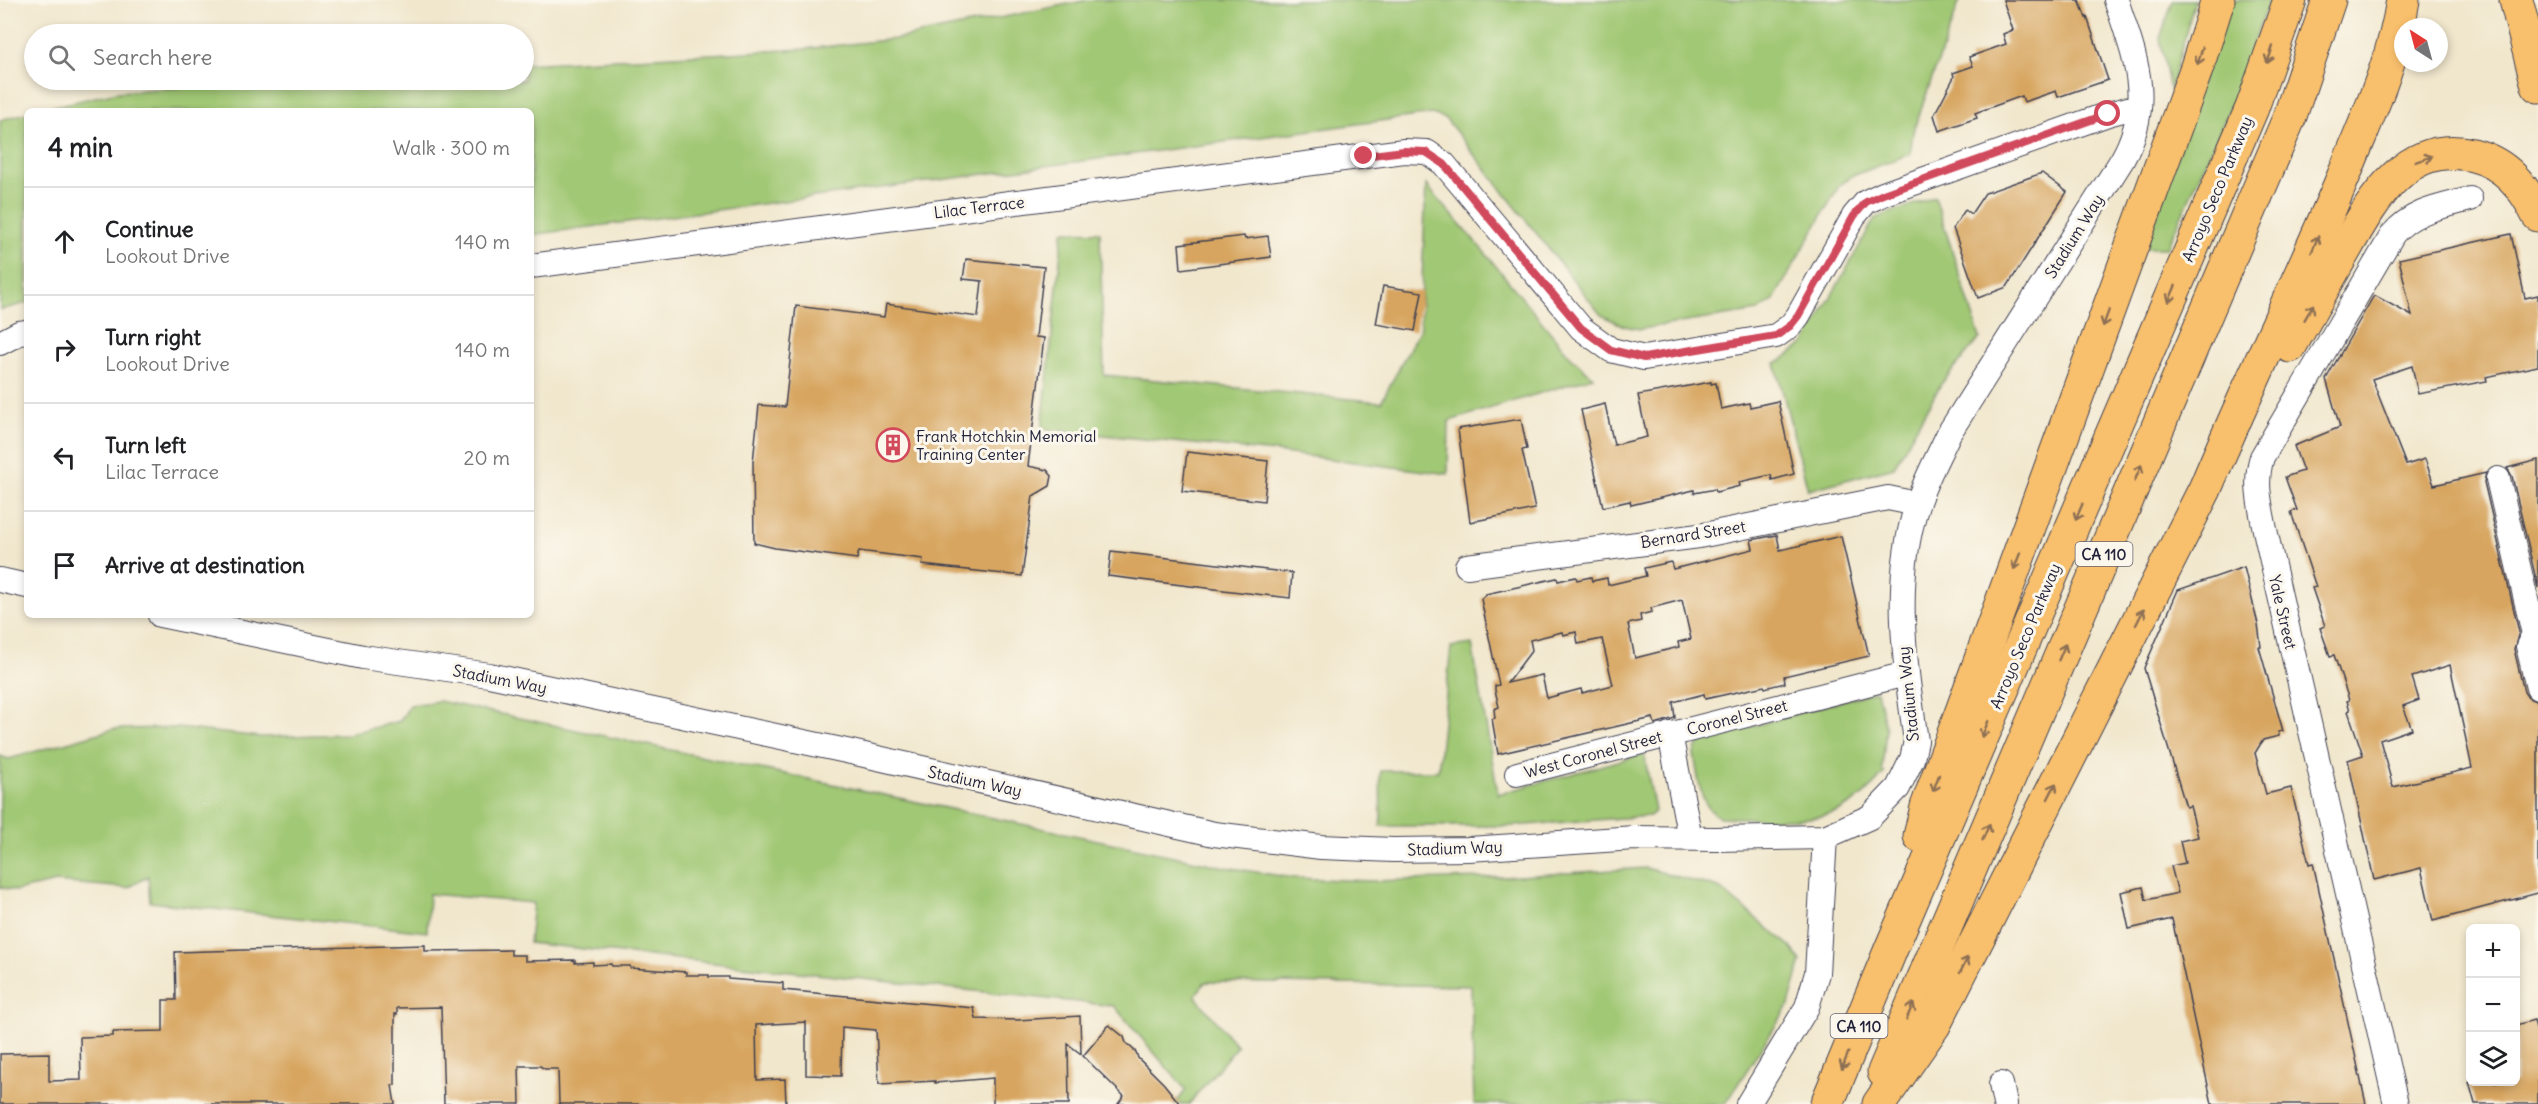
<!DOCTYPE html>
<html lang="en">
<head>
<meta charset="utf-8">
<style>
	:root { --surface:#fff; --page:#f6f6f6; --text:#202124; --muted:#757577; --line:#e0e0e0 }
	body { margin:0; font-family:Delius,sans-serif; background:var(--page); color:var(--text) }
	.controls { position:absolute; right:18px; bottom:18px; display:grid; overflow:hidden; border-radius:9px; box-shadow:0 3px 9px #0003 }
	.controls button { width:54px; height:54px; display:grid; place-items:center; padding:0; border:0; border-bottom:2px solid var(--line); background:var(--surface); color:var(--text); font:30px sans-serif }
	.compass { position:absolute; left:2394px; top:18px; width:54px; height:54px; border-radius:50%; background:var(--surface); box-shadow:0 3px 9px #0003; rotate:324deg }
	.stop { position:absolute; width:18px; height:18px; margin:-14px; border:4px solid #d1495b; border-radius:50%; background:#fff }
	.stop.end { background:#d1495b; border-color:#fff; box-shadow:0 2px 6px #0008 }
	.list { margin:0; padding:0; list-style:none }
	h2 { display:flex; justify-content:space-between; align-items:center; height:78px; margin:0; padding:0 24px; font-size:26px }
	h2 small { font-size:20px; font-weight:400; color:var(--muted) }
	.list li { display:grid; grid-template-columns:39px 1fr auto; gap:18px; align-items:center; box-sizing:border-box; height:108px; padding:0 24px; border-top:2px solid var(--line) }
	.list b { display:block; font-size:22px; white-space:nowrap }
	.list p { margin:0; font-size:20px; white-space:nowrap; color:var(--muted) }
	.list em { font-size:20px; font-style:normal; color:var(--muted) }
	.icon { flex:none; width:33px; height:33px; fill:none; stroke:currentColor; stroke-width:2; stroke-linecap:round; stroke-linejoin:round }
	.map { position:relative; flex:none; width:2538px; height:1104px; overflow:hidden }
	.search { position:absolute; background:var(--surface); box-shadow:0 3px 9px #0003; left:24px; top:24px; width:510px; height:66px; display:flex; align-items:center; gap:15px; box-sizing:border-box; padding:0 21px; border-radius:33px; color:var(--muted); font-size:22px }
	.panel { position:absolute; background:var(--surface); box-shadow:0 3px 9px #0003; left:24px; top:108px; width:510px; height:510px; border-radius:9px }
	.map>svg:first-child { display:block }
</style>
</head>
<body>
<div class="map">
<svg width="2538" height="1104" viewBox="0 0 2538 1104">
	<rect width="100%" height="100%" fill="#fbf7ec"/>
	<filter id="ink" filterUnits="userSpaceOnUse"><feTurbulence type="fractalNoise" baseFrequency=".0167" numOctaves="2"/><feDisplacementMap in="SourceGraphic" scale="12" xChannelSelector="R" yChannelSelector="G"/><feConvolveMatrix kernelMatrix="1 2 1 2 8 2 1 2 1" color-interpolation-filters="sRGB"/></filter>
	<filter id="wash" filterUnits="userSpaceOnUse"><feTurbulence type="fractalNoise" baseFrequency=".008" numOctaves="4" result="noise"/><feDisplacementMap in="SourceGraphic" scale="24" xChannelSelector="R" yChannelSelector="G"/><feGaussianBlur stdDeviation="1.35" result="paint"/><feColorMatrix in="noise" values="0 0 0 0 0 0 0 0 0 0 0 0 0 0 0 0 0 1.4 0 .05"/><feComposite in="paint" operator="in"/></filter>
	<g filter="url(#wash)">
		<rect width="100%" height="100%" fill="#f1e7cd"/>
		<!-- green -->
		<g fill="#a1c874" stroke="#627558" stroke-width="1.5">
			<path d="M1088,0h872l-47,132 -3,22 -58,22 -13,10 -66,115 -15,10 -118,18 -16,-3 -23,-11 -155,-196 -14,-5 -901,121v-124h-497l83,-19 164,-12h243v-16l280,-15 92,-10z"/>
			<path d="M2173,0h22l-25,91 -10,-53z"/>
			<path d="M2229,0h40l-38,106 -64,142h-22z"/>
			<path d="M27,113v190l-27,7v-190z"/>
			<path d="M1426,185l55,63 88,107 24,22 -144,44 -1,53 -173,-22 -233,-23 21,-198 37,1 4,143 277,27 39,-73z"/>
			<path d="M1935,197l45,141 -39,46 -47,83 -86,23 -33,-127 7,-3 23,-17 70,-125z"/>
			<path d="M1472,644l26,150 146,-40 11,57 -5,5 -138,10h-131l-1,-55h58l13,-124z"/>
			<path d="M1877,691l9,38 -4,41 3,2c-11,13 -22,25 -37,34 -32,20 -91,12 -128,11 -21,-8 -22,-43 -26,-63l2,-7 8,-7z"/>
			<path d="M439,701l786,166 69,11 77,3 115,-3 160,-10 73,20 72,59 10,14 -12,44 -64,99h-251l-3,-118 -266,-4 -10,14 42,50 -48,58h-14l11,-14 -72,-84 -585,-63 4,-40 -104,-9 -2,38 -277,-30 -2,-26 -20,12 -72,-6 -40,9 -16,-4v-131l9,3 104,-30 64,-1 84,9 87,-3 52,-13 10,-16z"/>
		</g>
		<g id="blocks">
			<!-- building -->
			<g fill="#d7a55f" fill-rule="evenodd">
				<path d="M2003,0h76l7,18 1,-1 21,63 -50,17 -2,-6 -32,11 -2,-6 -47,17 2,5 -38,13 -5,-16 20,-38 -1,-4 20,-7 -4,-9 37,-13 -3,-10 10,-4z"/>
				<path d="M2042,173l25,19 -60,95 -29,11 -25,-70 12,-18 6,4 14,-21z"/>
				<path d="M2511,234l14,64 13,-3v71l-52,11 1,4 -69,13 -6,-28 -40,13 34,86 19,-6 9,26 52,-12 -2,9 35,150 -5,17 10,43 4,6 10,4v191l-105,28 -12,-53 -47,12 -26,-120 15,-5 -15,-44 2,-1 -3,-9 2,-1 -15,-45 -4,1 -10,-28 5,-2 -13,-38 4,-1 -25,-75 6,-2 -12,-33 18,-6 -9,-25 46,-19 -14,-48 47,-82 3,-1 36,20 -13,-57zM2450,665l22,103 -79,19 -13,-47 32,-11 -9,-23 16,-6 -7,-23z"/>
				<path d="M1244,236l1,3 23,-3 3,21 -90,12 -2,-25z"/>
				<path d="M966,259l78,8 -8,70 8,1 -16,128 19,4 5,6 -2,10 -17,10 -11,80 -100,-11 1,-6 -64,-8 -2,8 -82,-11 -21,-5 -1,-81 6,-57 26,2 11,-101 88,11 2,-13 92,13 4,-36 -19,-2z"/>
				<path d="M1383,286l39,6 -7,39 -39,-7z"/>
				<path d="M1711,382v2l5,-1 5,26 28,-6 1,4 28,-6 16,73 -22,6 -1,-5 -32,7 1,4 -24,6 -1,-3 -21,4v-3l-63,15 -1,-4 -27,6 -22,-97 24,-6 9,41 33,-8 -9,-42z"/>
				<path d="M1521,419l6,30 -5,1 13,59 -65,13 -12,-93z"/>
				<path d="M1187,452l81,9 -4,40 -82,-10z"/>
				<path d="M2538,460v128l-26,-112 -5,-8z"/>
				<path d="M1777,535l3,15 61,-14 28,120 -85,20 1,7 -20,5 -1,-2 -59,13 -1,-5 -31,8 2,16 -20,6 -2,-6 -155,36 -6,-35 3,-1 -1,-9 5,-2 -4,-17v-4l4,-1 -18,-86 5,-5 71,-16 1,3 18,-4 1,3 14,-3 1,4 15,-3 1,7 38,-9 -2,-8 27,-6 2,7 80,-20 -2,-9zM1682,600l9,39 -13,3 1,5 -44,11 -7,-34 13,-3 -1,-6 12,-3 -1,-4zM1562,632l1,3 13,-3 2,12 24,-5 11,46 -31,8 -1,-4 -34,9 -5,-23 -35,8 25,-33 -2,-10z"/>
				<path d="M1111,551l181,22 -2,25 -182,-22z"/>
				<path d="M2244,567l14,57 3,23h-2l24,84 -5,1 1,4 -16,4 -8,13 11,41 25,-6 18,76 4,-1 53,241h-154l-40,-185 -43,10 -8,-37 22,-5 3,13 32,-7 -7,-27 14,-3 -5,-22 18,-4 -8,-31 -4,1 -42,-139 34,-78z"/>
				<path d="M425,945v6l86,-1v5h14v6l50,-1v3l18,-1v3l18,-1 1,2h18v2l56,4v3h23v2h19v2l55,4v7l191,18 2,11 42,1 62,-4 1,38 -13,-10 1,60h-76v-26l-58,5v-2l-56,3 -3,-54 -34,-3 -1,49 -35,-1v-53l-50,3 1,55 28,-1 1,25h-227l-1,-35h-13l-5,-3h-21l1,38h-76l-3,-97 -44,1v6h-2v71h-3l3,19h-395v-50l49,-1v28l32,-1 -1,-43 33,-1v-4l50,-1v-31h13l-1,-48z"/>
				<path d="M2534,1020l4,17v67h-63l-6,-22h47v-57z"/>
				<path d="M1109,1025l15,12 2,6 10,9 2,6 26,26 16,20h-62l6,-8 -41,-40z"/>
			</g>
		</g>
	</g>
	<g filter="url(#ink)">
		<use href="#blocks" fill-opacity="0" stroke="#414051" stroke-width="1.5"/>
		<g fill="none" stroke-linecap="round" stroke-linejoin="round">
			<!-- minor casing -->
			<g stroke="#414051" stroke-width="26">
				<g id="minor">
					<path d="M531,266l873,-115 23,1 17,12 137,164 30,22 33,8 132,-22 14,-10 8,-10 56,-100 12,-14 17,-8 225,-80 31,-8"/>
					<path d="M0,343l19,-10 8,-1"/>
					<path d="M2498,479l36,155 -6,12 10,42"/>
					<path d="M1467,566l232,-30 189,-38 29,6"/>
					<path d="M0,580l27,6"/>
					<path d="M160,615l203,42 126,18 362,77 363,82 107,13 72,3 76,-1 166,-11 80,1 110,-2 45,-20 28,-29 14,-29 4,-18c-11,-79 -24,-159 1,-236 8,-25 21,-48 32,-72l173,-273c33,-58 13,-102 -6,-160"/>
					<path d="M1670,734l20,104"/>
					<path d="M1517,774l389,-100"/>
					<path d="M2001,1084l4,20"/>
					<path d="M1748,1104l59,-97 10,-34 8,-136"/>
					<path d="M2396,1104l-131,-574c-5,-26 -11,-48 -3,-73l131,-223c20,-24 48,-27 77,-35"/>
				</g>
			</g>
			<!-- highway casing -->
			<g stroke="#414051" stroke-width="35">
				<g id="highway">
					<path d="M2516,0l22,86"/>
					<path d="M2290,346c17,-30 34,-59 50,-88 29,-50 62,-120 133,-103 32,8 51,31 65,60"/>
					<path d="M1920,836l7,-29 270,-740 21,-67"/>
					<path d="M1884,1072l406,-956 39,-116"/>
					<path d="M1827,1104l64,-155 361,-841 38,-108"/>
					<path d="M1879,1104l55,-79 271,-536c45,-108 97,-213 142,-321 22,-55 47,-108 56,-168"/>
				</g>
			</g>
			<!-- minor -->
			<use href="#minor" stroke="#fff" stroke-width="24"/>
			<!-- highway -->
			<use href="#highway" stroke="#f8bf6c" stroke-width="33"/>
		</g>
		<!-- one-way arrows -->
		<defs><path id="oneway-shaft" d="M-6 0H5M1.5-3L5.5 0L1.5 3" fill="none" stroke-width="1.6" stroke-linecap="round" stroke-linejoin="round" transform="scale(1.5)"/></defs>
		<g stroke="#8d7054">
			<use href="#oneway-shaft" transform="translate(2270 55) rotate(109)"/>
			<use href="#oneway-shaft" transform="translate(2200 56) rotate(107)"/>
			<use href="#oneway-shaft" transform="translate(2424 159) rotate(-19)"/>
			<use href="#oneway-shaft" transform="translate(2315 244) rotate(-68)"/>
			<use href="#oneway-shaft" transform="translate(2172 294) rotate(113)"/>
			<use href="#oneway-shaft" transform="translate(2309 312) rotate(-60)"/>
			<use href="#oneway-shaft" transform="translate(2106 318) rotate(110)"/>
			<use href="#oneway-shaft" transform="translate(2138 473) rotate(-67)"/>
			<use href="#oneway-shaft" transform="translate(2079 512) rotate(113)"/>
			<use href="#oneway-shaft" transform="translate(2017 561) rotate(110)"/>
			<use href="#oneway-shaft" transform="translate(2140 617) rotate(-63)"/>
			<use href="#oneway-shaft" transform="translate(2062 652) rotate(-67)"/>
			<use href="#oneway-shaft" transform="translate(1985 729) rotate(113)"/>
			<use href="#oneway-shaft" transform="translate(1936 783) rotate(110)"/>
			<use href="#oneway-shaft" transform="translate(2052 791) rotate(-63)"/>
			<use href="#oneway-shaft" transform="translate(1986 832) rotate(-67)"/>
			<use href="#oneway-shaft" transform="translate(1964 965) rotate(-63)"/>
			<use href="#oneway-shaft" transform="translate(1910 1011) rotate(-67)"/>
			<use href="#oneway-shaft" transform="translate(1845 1061) rotate(112)"/>
		</g>
	</g>
	<g fill="none" stroke-linecap="round" stroke-linejoin="round" filter="url(#ink)">
		<!-- route -->
		<path stroke="#d1495b" stroke-width="8" d="M1364,156l40,-5 22,1 18,12 137,164 30,22 33,8 132,-22 14,-10 8,-10 56,-100 12,-14 17,-8 225,-80"/>
	</g>
	<!-- icons -->
	<defs>
		<g id="building-ring" transform="scale(1.725)"><circle r="9.5" fill="#fbf7ec" stroke="#d1495b" stroke-width="1.5"/><path d="M-4-6H4V6H1V3H-1V6H-4ZM-2.5-4.3h1.7v1.8h-1.7ZM.8-4.3h1.7v1.8H.8ZM-2.5-1h1.7V.8h-1.7ZM.8-1h1.7V.8H.8Z" fill="#d1495b"/></g>
	</defs>
	<g fill-rule="evenodd">
		<use href="#building-ring" x="893" y="445"/>
	</g>
	<g text-anchor="middle" dominant-baseline="central" stroke-width="6" stroke-linejoin="round" paint-order="stroke">
		<!-- shield labels -->
		<g fill="#fbf7ec" stroke="#636270" stroke-width="1.5">
			<rect x="2075.5" y="542" width="57" height="24" rx="4.5"/>
			<rect x="1830.5" y="1014" width="57" height="24" rx="4.5"/>
		</g>
		<g font-size="15" font-weight="bold" fill="#22223b">
			<text x="2104" y="554">CA 110</text>
			<text x="1859" y="1026">CA 110</text>
		</g>
		<!-- street labels -->
		<g font-size="16" fill="#22223b" stroke="#fbf7ec">
			<text transform="translate(2217 189) rotate(-67)">Arroyo Seco Parkway</text>
			<text transform="translate(979 207) rotate(-7)">Lilac Terrace</text>
			<text transform="translate(2074 236) rotate(-58)">Stadium Way</text>
			<text transform="translate(1693 534) rotate(-9)">Bernard Street</text>
			<text transform="translate(2283 612) rotate(77)">Yale Street</text>
			<text transform="translate(2025 636) rotate(-67)">Arroyo Seco Parkway</text>
			<text transform="translate(500 679) rotate(11)">Stadium Way</text>
			<text transform="translate(1908 694) rotate(-96)">Stadium Way</text>
			<text transform="translate(1737 717) rotate(-14)">Coronel Street</text>
			<text transform="translate(1593 754) rotate(-15)">West Coronel Street</text>
			<text transform="translate(975 781) rotate(12)">Stadium Way</text>
			<text transform="translate(1455 848) rotate(-2)">Stadium Way</text>
		</g>
		<!-- poi labels -->
		<g font-size="16" fill="#22223b" stroke="#fbf7ec" text-anchor="start">
			<text x="916" y="436">Frank Hotchkin Memorial<tspan x="916" dy="18">Training Center</tspan></text>
		</g>
	</g>
</svg>
<div class="controls">
<button>+</button>
<button>−</button>
<button><svg class="icon" aria-label="layers" viewBox="0 0 24 24"><path d="M12 4l9 5-9 5-9-5zM3 14l9 5 9-5"/></svg></button>
</div>
<svg class="compass" viewBox="-18 -18 36 36"><path d="M0-13l5 13h-10z" fill="#e53935"/><path d="M0 13l5-13h-10z" fill="#757577"/></svg>
<div class="stop" style="left:2108px;top:114px"></div>
<div class="stop end" style="left:1364px;top:156px"></div>
<div class="search"><svg class="icon" aria-label="search" viewBox="0 0 24 24"><circle cx="10" cy="10" r="6"/><path d="M15 15l6 6"/></svg>Search here</div>
<section class="panel">
<h2>4 min<small>Walk · 300 m</small></h2>
<ul class="list">
<li><svg class="icon" aria-label="ahead" viewBox="0 0 24 24"><path d="M12 20V5M6 11l6-6 6 6"/></svg><div><b>Continue</b><p>Lookout Drive</p></div><em>140 m</em></li>
<li><svg class="icon" aria-label="right" viewBox="0 0 24 24"><path d="M7 20v-9h11M14 6l5 5-5 5"/></svg><div><b>Turn right</b><p>Lookout Drive</p></div><em>140 m</em></li>
<li><svg class="icon" aria-label="left" viewBox="0 0 24 24"><path d="M17 20v-9H6M10 6l-5 5 5 5"/></svg><div><b>Turn left</b><p>Lilac Terrace</p></div><em>20 m</em></li>
<li><svg class="icon" aria-label="arrive" viewBox="0 0 24 24"><path d="M6 21V4h12l-3 4 3 4H6"/></svg><div><b>Arrive at destination</b></div></li>
</ul>
</section>
</div>
</body>
</html>
